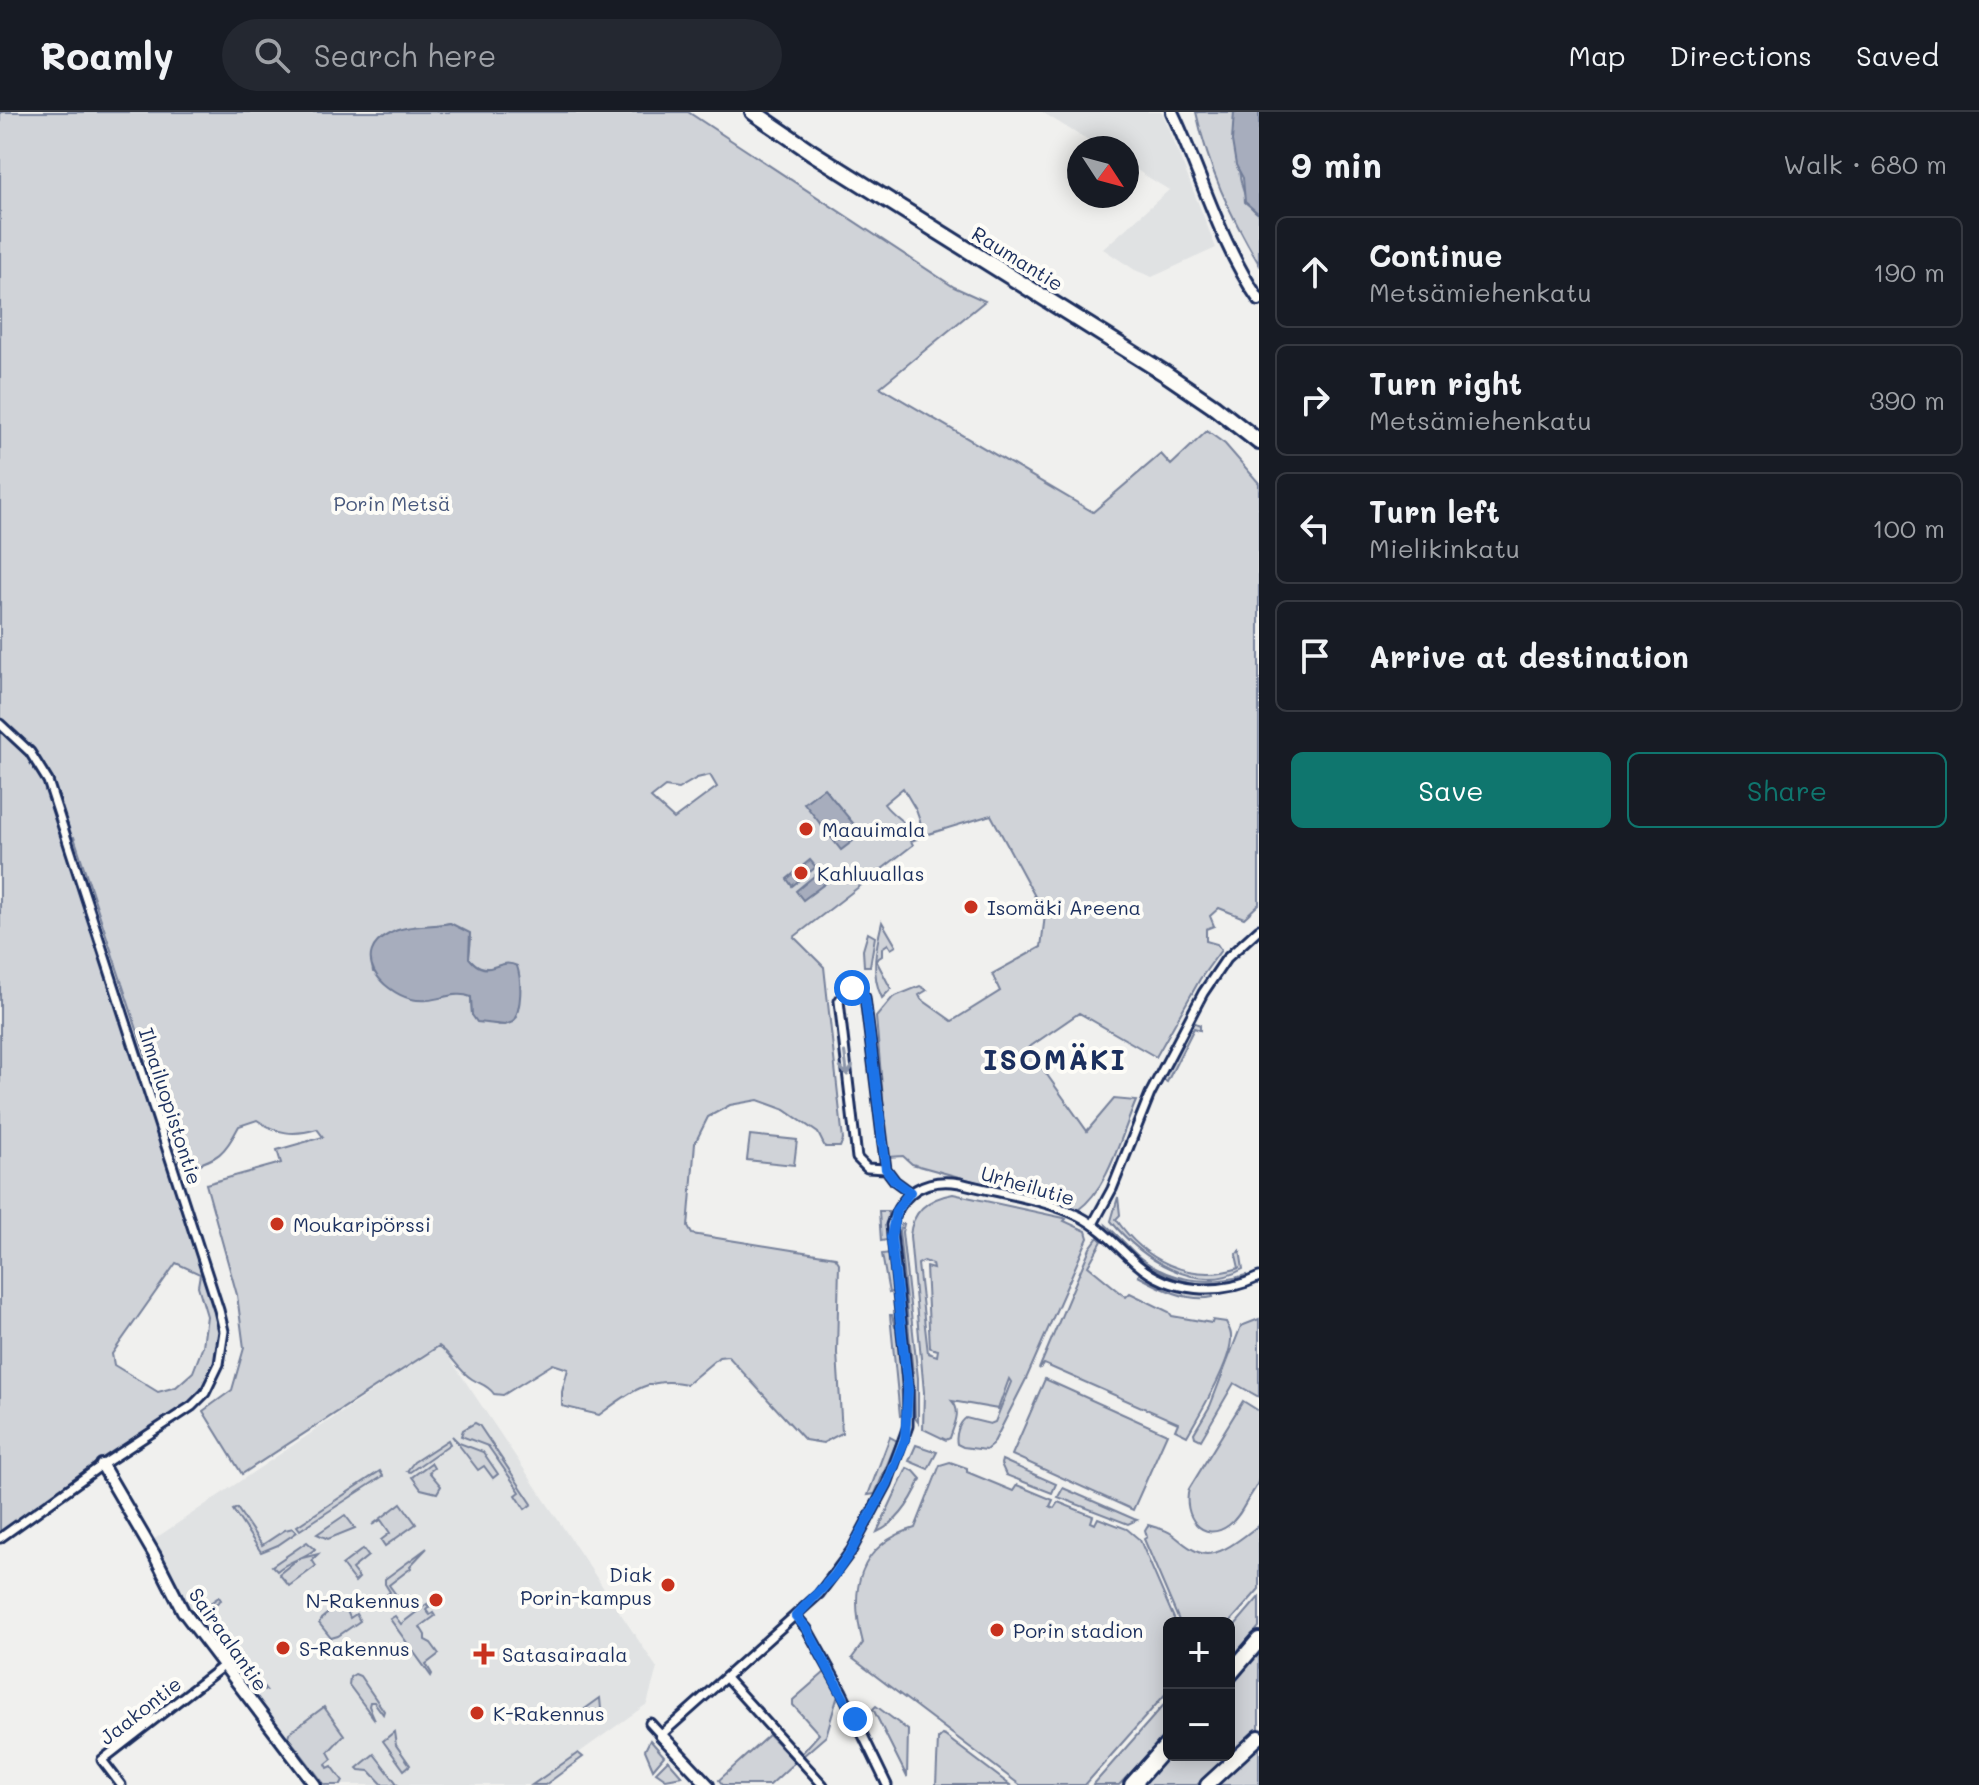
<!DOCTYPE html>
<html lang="en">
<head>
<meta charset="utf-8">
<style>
	:root { --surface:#171b24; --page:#242831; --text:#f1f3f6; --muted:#9ea1a6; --line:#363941; --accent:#0f766e }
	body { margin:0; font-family:Mali,sans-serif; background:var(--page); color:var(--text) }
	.controls { position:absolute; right:24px; bottom:24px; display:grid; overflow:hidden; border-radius:12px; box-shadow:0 4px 20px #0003 }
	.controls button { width:72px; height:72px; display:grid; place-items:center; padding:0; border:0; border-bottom:2px solid var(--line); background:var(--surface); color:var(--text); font:40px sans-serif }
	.compass { position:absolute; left:1067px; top:24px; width:72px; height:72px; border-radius:50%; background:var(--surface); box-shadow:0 4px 20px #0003; rotate:126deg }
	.stop { position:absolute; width:24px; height:24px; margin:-18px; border:6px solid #1a73e8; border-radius:50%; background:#fff }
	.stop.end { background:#1a73e8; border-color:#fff; box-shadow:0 2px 8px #0008 }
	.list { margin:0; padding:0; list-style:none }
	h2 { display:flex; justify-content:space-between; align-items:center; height:104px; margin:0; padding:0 32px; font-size:34px }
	h2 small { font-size:26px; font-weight:400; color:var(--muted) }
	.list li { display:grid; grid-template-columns:52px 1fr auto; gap:24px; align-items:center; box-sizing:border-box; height:112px; margin:0 16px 16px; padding:0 16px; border:2px solid var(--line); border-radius:12px }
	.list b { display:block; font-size:30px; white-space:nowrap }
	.list p { margin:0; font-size:26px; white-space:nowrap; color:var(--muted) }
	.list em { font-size:26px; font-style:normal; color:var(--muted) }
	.actions { display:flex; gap:16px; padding:24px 32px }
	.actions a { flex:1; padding:18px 0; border:2px solid var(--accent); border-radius:12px; text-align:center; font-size:28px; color:var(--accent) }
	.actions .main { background:var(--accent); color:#fff }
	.icon { flex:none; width:44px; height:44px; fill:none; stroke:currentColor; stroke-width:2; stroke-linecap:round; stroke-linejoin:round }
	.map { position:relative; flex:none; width:1259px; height:1673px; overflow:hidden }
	header { display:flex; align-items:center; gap:48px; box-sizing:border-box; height:112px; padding:0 40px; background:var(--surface); border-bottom:2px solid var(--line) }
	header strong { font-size:38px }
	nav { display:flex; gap:44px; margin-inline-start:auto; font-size:28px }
	.search { width:560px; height:72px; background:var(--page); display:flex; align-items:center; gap:20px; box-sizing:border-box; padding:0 28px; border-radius:44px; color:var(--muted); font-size:30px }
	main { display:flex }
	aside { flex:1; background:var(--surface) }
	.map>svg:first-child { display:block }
</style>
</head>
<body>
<header>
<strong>Roamly</strong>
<div class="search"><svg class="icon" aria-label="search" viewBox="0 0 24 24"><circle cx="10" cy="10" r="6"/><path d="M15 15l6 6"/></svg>Search here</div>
<nav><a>Map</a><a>Directions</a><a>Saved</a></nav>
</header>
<main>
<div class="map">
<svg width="1259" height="1673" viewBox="0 0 1259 1673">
	<rect width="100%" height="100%" fill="#f0f0ee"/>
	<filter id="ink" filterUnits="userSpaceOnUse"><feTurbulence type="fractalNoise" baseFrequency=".0125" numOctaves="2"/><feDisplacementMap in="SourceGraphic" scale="16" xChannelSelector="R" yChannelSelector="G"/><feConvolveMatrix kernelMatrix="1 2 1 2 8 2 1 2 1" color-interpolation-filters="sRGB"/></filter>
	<g filter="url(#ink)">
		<!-- built -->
		<g fill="#e0e2e3">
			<path d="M1042,0h120l54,136 -64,29 -17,-7 -32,-21 66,-59 -42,-26v-16h-27z"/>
			<path d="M441,1233l216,323 -10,36 -113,81h-211l-140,-179 -33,-64z"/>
		</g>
		<!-- green -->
		<g fill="#d0d3d8" stroke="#76819b" stroke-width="2" fill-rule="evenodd">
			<path d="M0,0h688l266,175 31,14 -105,86 213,125 68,-58 10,11 36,-34 18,13 34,39v421l-15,14 -25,-10 -9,8 4,10 -8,3v12l11,3 4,6 -21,29 -44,78 -77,-44 -51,35 59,83 27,-32 22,2c-15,34 -27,87 -58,109l-166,-46 -9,-8 -15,1 -12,-140 17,-20 27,-11 7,4 -8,5 2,4 31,22 48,-30 -8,-17 49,-27 4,-32 -54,-100 -66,20 -9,-25 -13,-22 -19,16c10,14 26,19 33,35l-6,2 2,4 -119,92 30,30 19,173 -3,7h-15l-7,-14 -33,-23 -27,-10 -28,5 -22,12 -13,26 -7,84 4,7 143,23 4,6 -2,90 5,80 -19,10 -18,-3 -77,-84 -9,1 -32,27c-39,-8 -58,9 -88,31l-37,-9v-14l6,-23 -15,-5 -50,31 -9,-1c-6,-9 -14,-10 -22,-15 -14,-9 -20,-24 -33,-33l-197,128 -39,-63 29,-21 12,-42 -7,-53 -31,-111 75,-21 -4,-13 46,-13 -6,-8c-23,7 -40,5 -60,-9l-18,6c-17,33 -23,32 -56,44l-109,-333 -6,2 152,473 3,37 -18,44 -202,142 -3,-3zM710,663l7,12 -43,32 -23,-21 14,-11 13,2 19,-11zM450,811l21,16 -2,19c8,9 13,11 25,10l23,49c-13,15 -29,5 -45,-2l-1,-18 -10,-4 -7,2 -81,-23c-8,-49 45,-42 77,-49zM176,1151l24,11 -2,12 9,30 -4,30 -10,26 -17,15 -18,5 -44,-27 -2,-11z"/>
			<path d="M1196,0h38c4,26 0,88 25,102v50c-30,-51 -50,-94 -63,-152z"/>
			<path d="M882,810l14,24 -5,3 -3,-5 -6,4v8l-6,4 15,29 -9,9c-12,-24 -6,-51 0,-76z"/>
			<path d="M868,821l7,4 -5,29h-6l-1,-16z"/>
			<path d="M1193,910l7,3v5l-6,-2 -27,54 -5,-3z"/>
			<path d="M750,1023l47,5 -3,25 -47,-5z"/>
			<path d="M953,1082l111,24 2,1 -2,2 22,10 2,7 -62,141 -33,65 -7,6 -23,-3 -6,-3c-2,-9 2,-21 9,-26l24,6 5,-2 16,-40 -2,-3 -11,30 -46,-8c10,11 2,24 -2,37l-4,2 -23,-11 1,-37 -14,-156c2,-26 20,-38 43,-42zM924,1149l8,3 1,5 -7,-2 4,81 8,2 -1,6 -9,-3 -10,-89z"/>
			<path d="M1118,1085l2,18 -4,4c28,41 74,65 123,49l-3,-13 4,-5 3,19c-47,27 -103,-12 -132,-48z"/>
			<path d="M879,1099h9l-1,29 -6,1z"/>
			<path d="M901,1112h3l-2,8 16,146v44l-3,-4 -1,-34 -15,-153z"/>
			<path d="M1106,1113c11,9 21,21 32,31 31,26 71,30 108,19l1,2c-62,19 -97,-5 -140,-48z"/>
			<path d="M1098,1125l4,4 -14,25 38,31 4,-4 39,19 3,4 40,7 1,-3 13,2c3,6 6,11 5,18 -2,26 -31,73 -44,96l-12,-6 3,-7 -134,-59 -5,5 51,-121z"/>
			<path d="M890,1141l4,38 -5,2 -7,-39z"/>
			<path d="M1140,1161c23,13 44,20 72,21l1,3c-24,6 -53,-9 -75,-21z"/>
			<path d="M890,1203h2l3,12 3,1 5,87 -3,1z"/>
			<path d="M1259,1207v78l-25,-14 -33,57 -6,-3 -1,-4 16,-27 31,-80z"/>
			<path d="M1045,1267l122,55 -34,76 -121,-55z"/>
			<path d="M1243,1289l16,10c0,21 0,47 0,68 -1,7 -8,15 -12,22 -5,9 -10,18 -18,24 -27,20 -47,-10 -40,-36z"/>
			<path d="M475,1311l4,2 53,79 -7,5 -9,-14 4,-3 -32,-46 -27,-10 2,-6z"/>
			<path d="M452,1324l7,7 24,9 15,22 -5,4 -9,-12 -6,4z"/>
			<path d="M890,1325l7,4 -22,53 -7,1z"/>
			<path d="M448,1328l2,4 -40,28 -3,-1 7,-9z"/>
			<path d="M916,1333l21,7 -9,17 -19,-8z"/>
			<path d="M1002,1348l54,24 -4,9 -46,-18 -5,-11z"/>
			<path d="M950,1350l17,6v4l46,19 4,-6 36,15 -3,6 4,2 4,-6 35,14 -2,6 4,2 3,-6 29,11 13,11 36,83h-7v67l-84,95h-65l-168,-127 11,-15c-14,-52 -6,-98 52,-115l25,-63z"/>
			<path d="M431,1351l3,5 -5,4 12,14 -4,7 -16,-4 -9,-12z"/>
			<path d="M907,1356l7,3 7,8c-9,21 -23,44 -44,53z"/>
			<path d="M380,1359l3,5 -83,54 -3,-4z"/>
			<path d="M1063,1376l71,31 3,1 -9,4 -70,-27z"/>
			<path d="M401,1391l15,21 -31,22 -4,-6 9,-7 -9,-13 -9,5z"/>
			<path d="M237,1396l25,37 23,-15 8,-2 4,4 -19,13 -17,7 -28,-42z"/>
			<path d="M345,1403l10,13 -27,11 -11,-5z"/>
			<path d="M1148,1413c8,3 17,4 24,9 8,6 15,14 26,18 19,9 46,-16 61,-27v64l-30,34h-49l-36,-84 3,-2 -2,-7z"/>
			<path d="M307,1430l8,7c-11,10 -26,11 -38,22l-5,-5z"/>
			<path d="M427,1436l-17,18 1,2 -22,17 8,11 -13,10 -4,-6 10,-8 -5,-8v-5z"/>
			<path d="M363,1437l5,7 -16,13 7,9 -4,4 -13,-17z"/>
			<path d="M318,1442l-6,6 4,6 -27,20 -10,-12 19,-15z"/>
			<path d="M219,1485l2,3 -15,11 -1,5 17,24 -5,6 -24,-31z"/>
			<path d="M1259,1485v30l-30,36v-31z"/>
			<path d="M343,1489l7,17 6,-4 4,7 -22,15 -7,2 -12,-15 2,-4z"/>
			<path d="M427,1492l2,3 -3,3 4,5 3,-2 2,3 -15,11 5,8v5l6,3 8,11 -13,10 6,10 -1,2 -41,-57 5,-3 6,8z"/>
			<path d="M234,1536l32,42 -17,-2 -25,-34z"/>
			<path d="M1259,1537v80l-62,56h-56l28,-32 60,2v-71z"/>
			<path d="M825,1560l13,23 -12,41 -23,20 -1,-3 17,-19 -26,-29v-5z"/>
			<path d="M355,1562l5,2 24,35 -1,3 -9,-12h-4l-1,4 6,14 -26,-35 1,-8z"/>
			<path d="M600,1586l1,11 -17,13 -9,-6z"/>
			<path d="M1169,1587v33l-50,53h-26z"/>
			<path d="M876,1594l32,24 -1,47 -34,-68z"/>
			<path d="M324,1595l20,28 -16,17 4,7 -6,5 2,4 4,-2 11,15 -2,4h-16l-37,-48 1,-4z"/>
			<path d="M394,1620l2,13 14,20 -6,5 -21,-29z"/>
			<path d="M769,1623l26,27 -25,23h-47l-4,-5z"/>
			<path d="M942,1623l3,1 65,49h-74l2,-46z"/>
			<path d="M650,1628l14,16 -11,13 -8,-19z"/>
			<path d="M1259,1635v38h-42l2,-2z"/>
			<path d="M578,1641l5,4 -38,28h-13z"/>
			<path d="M374,1642l24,31h-15l-13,-14 -11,-1 -2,-2z"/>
			<path d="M668,1648l14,16 -16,3 -10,-7z"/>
		</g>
		<!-- water -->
		<g fill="#a7adbd" stroke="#6f7b97" stroke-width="2">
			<path d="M1234,0h25v102l-14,-12 -2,-24 -7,-13 -4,-24z"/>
			<path d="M824,676l38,46 -21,16 -37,-47z"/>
			<path d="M810,748l6,7 -24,19 -5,-7z"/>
			<path d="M819,760l8,10 -24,18 -7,-9z"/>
			<path d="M450,811l20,10 -1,25c19,24 28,-2 48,8 5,15 5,42 -4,56l-8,3 -28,-3 -5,-7 -1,-18c-19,-8 -36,8 -60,2 -30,-8 -61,-45 -22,-65 16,-10 42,-7 61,-11z"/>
		</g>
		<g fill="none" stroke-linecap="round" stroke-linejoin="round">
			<!-- street casing -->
			<g stroke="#1b2f5e" stroke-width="13">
				<g id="street">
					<path d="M0,612l30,28 18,29 171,529 5,21 -5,33 -14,29 -13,13 -90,59 -102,73"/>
					<path d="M886,1057l-19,-1 -10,-10 -18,-157 8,-12 5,-1 13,9 21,172 9,12 15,11"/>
					<path d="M1093,1112l19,-35 38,-95 53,-101 23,-34 33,-30"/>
					<path d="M796,1504l11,13 35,63 45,93"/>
					<path d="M726,1566l97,107"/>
					<path d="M650,1611l11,12 158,-141 32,-43 36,-67 21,-58v-36l-17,-165c11,-33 34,-48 69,-42 37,10 85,16 119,33 23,12 39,31 58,48 33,29 83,32 122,13"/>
					<path d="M121,1673l-19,-25 121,-94"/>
				</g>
			</g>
			<!-- secondary casing -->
			<g stroke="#1b2f5e" stroke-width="16">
				<g id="secondary">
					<path d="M1172,0c30,63 47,130 87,188"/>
					<path d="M102,1353l52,89 29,57 132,174"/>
					<path d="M661,1623l47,50"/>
				</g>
			</g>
			<!-- primary casing -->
			<g stroke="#1b2f5e" stroke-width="18">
				<path id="primary" d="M1207,1673l52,-48"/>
			</g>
			<!-- highway casing -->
			<g stroke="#1b2f5e" stroke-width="20">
				<g id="highway">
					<path d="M753,0l60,41 353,221 47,32 46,36"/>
					<path d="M1229,1563l30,-35"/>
					<path d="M1132,1673l37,-42"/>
				</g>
			</g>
			<!-- street -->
			<use href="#street" stroke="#fdfcf7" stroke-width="7"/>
			<!-- secondary -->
			<use href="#secondary" stroke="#fdfcf7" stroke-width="10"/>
			<!-- primary -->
			<use href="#primary" stroke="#fdfcf7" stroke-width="12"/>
			<!-- highway -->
			<use href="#highway" stroke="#fdfcf7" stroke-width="14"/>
		</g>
		<!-- one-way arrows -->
		<defs><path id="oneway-shaft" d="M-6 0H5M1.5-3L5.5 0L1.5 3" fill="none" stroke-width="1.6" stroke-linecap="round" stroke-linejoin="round" transform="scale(2)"/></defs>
		<use stroke="#8c96aa" href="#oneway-shaft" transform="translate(846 952) rotate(83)"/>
	</g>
	<g fill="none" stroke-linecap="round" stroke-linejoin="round" filter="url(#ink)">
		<!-- route -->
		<path stroke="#1a73e8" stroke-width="10" d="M852,876l13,9 21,172 9,12 15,11 -14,19 -5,26 17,153 -3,49 -18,45 -36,67 -17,25 -38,40 11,13 48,90"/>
	</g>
	<!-- markers -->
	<g fill="#c8321e" stroke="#fdfcf7" stroke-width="3">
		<circle cx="806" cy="717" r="8"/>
		<circle cx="801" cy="761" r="8"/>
		<circle cx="971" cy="795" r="8"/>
		<circle cx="277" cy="1112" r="8"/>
		<circle cx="668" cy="1473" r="8"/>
		<circle cx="436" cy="1488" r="8"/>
		<circle cx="997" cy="1518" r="8"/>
		<circle cx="283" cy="1536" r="8"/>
		<path d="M480 1530h8v8h8v8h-8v8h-8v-8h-8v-8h8z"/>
		<circle cx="477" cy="1601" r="8"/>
	</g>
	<g text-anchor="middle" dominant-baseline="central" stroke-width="8" stroke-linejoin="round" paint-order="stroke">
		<!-- street labels -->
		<g font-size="20" fill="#1b2f5e" stroke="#fdfcf7">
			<text transform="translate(1018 146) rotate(32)">Raumantie</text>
			<text transform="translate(171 994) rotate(72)">Ilmailuopistontie</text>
			<text transform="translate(1028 1073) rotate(16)">Urheilutie</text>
			<text transform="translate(229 1527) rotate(55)">Sairaalantie</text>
			<text transform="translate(140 1598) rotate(-38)">Jaakontie</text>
		</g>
		<!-- park labels -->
		<g font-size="20" fill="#48587c" stroke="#fdfcf7">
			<text x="392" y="391">Porin Metsä</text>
		</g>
		<!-- poi labels -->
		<g font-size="20" fill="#1b2f5e" stroke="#fdfcf7" text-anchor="start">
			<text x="822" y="717">Maauimala</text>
			<text x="817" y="761">Kahluuallas</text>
			<text x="987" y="795">Isomäki Areena</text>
			<text x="293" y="1112">Moukaripörssi</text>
			<text x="652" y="1462" text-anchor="end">Diak<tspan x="652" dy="23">Porin-kampus</tspan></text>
			<text x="420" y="1488" text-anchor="end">N-Rakennus</text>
			<text x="1013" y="1518">Porin stadion</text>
			<text x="299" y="1536">S-Rakennus</text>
			<text x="502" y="1542">Satasairaala</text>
			<text x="493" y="1601">K-Rakennus</text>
		</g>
		<!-- district labels -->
		<g font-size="28" font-weight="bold" letter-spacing="2" fill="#1b2f5e" stroke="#fdfcf7">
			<text x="1055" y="947">ISOMÄKI</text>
		</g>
	</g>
</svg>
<div class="controls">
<button>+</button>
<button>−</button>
</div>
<svg class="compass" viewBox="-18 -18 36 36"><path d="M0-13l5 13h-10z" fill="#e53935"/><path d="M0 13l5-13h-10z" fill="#9ea1a6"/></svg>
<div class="stop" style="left:852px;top:876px"></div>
<div class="stop end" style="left:855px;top:1607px"></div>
</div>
<aside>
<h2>9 min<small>Walk · 680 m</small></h2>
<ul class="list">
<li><svg class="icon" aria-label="ahead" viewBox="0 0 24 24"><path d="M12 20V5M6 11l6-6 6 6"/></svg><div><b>Continue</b><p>Metsämiehenkatu</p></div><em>190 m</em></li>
<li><svg class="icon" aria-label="right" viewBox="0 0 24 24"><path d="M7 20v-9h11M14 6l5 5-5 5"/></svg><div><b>Turn right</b><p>Metsämiehenkatu</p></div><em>390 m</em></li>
<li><svg class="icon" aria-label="left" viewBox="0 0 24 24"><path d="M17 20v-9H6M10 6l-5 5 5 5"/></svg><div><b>Turn left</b><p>Mielikinkatu</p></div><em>100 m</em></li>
<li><svg class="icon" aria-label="arrive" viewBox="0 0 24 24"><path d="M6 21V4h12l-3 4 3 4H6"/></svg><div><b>Arrive at destination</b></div></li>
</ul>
<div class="actions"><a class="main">Save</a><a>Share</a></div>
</aside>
</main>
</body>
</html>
